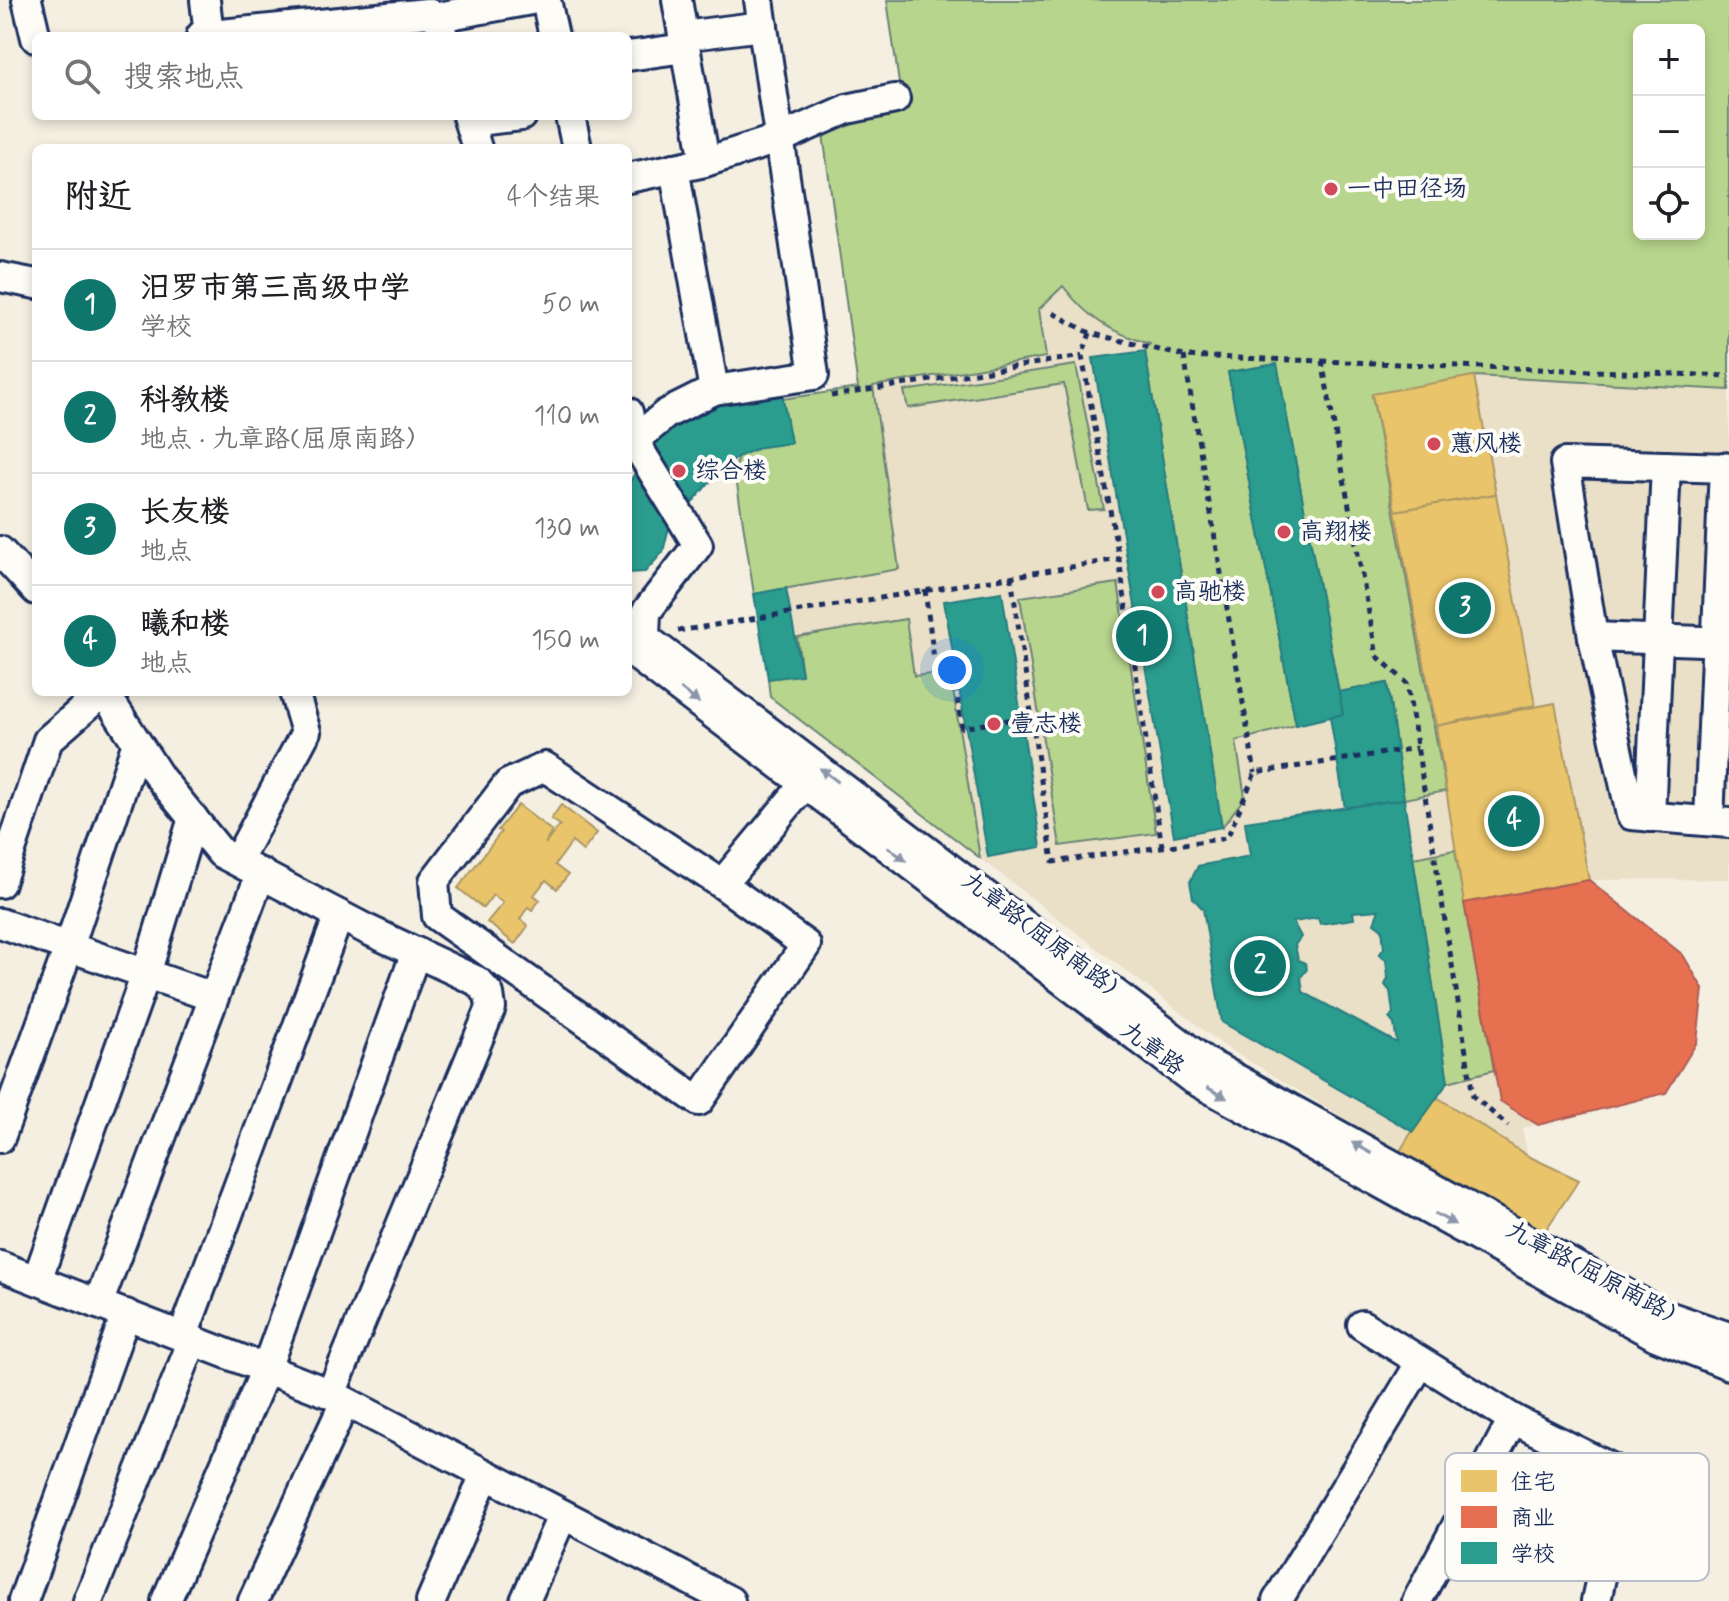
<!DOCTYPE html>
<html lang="zh">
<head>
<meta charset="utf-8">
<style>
	:root { --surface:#fff; --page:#f6f6f6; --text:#202124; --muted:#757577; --line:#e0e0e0; --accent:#0f766e }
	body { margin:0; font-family:Mynerve,"LXGW WenKai TC",sans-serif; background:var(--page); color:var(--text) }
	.controls { position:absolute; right:24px; top:24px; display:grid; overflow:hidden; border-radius:12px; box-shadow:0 4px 12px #0003 }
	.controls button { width:72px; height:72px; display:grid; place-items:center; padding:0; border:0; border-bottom:2px solid var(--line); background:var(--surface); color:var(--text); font:40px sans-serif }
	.you { position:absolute; left:952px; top:670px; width:28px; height:28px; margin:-20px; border:6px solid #fff; border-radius:50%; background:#1a73e8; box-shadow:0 0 0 12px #1a73e833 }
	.badge { display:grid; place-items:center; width:52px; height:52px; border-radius:50%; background:var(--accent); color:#fff; font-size:26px; font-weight:700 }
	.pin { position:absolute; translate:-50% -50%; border:4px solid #fff; box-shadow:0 2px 8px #0006 }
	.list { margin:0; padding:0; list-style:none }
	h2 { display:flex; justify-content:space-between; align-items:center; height:104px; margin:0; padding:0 32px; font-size:34px }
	h2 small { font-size:26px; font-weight:400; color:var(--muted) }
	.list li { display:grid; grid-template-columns:52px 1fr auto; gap:24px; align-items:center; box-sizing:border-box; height:112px; padding:0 32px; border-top:2px solid var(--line) }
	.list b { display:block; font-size:30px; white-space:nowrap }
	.list p { margin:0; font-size:26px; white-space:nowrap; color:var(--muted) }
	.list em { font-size:26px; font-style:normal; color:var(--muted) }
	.icon { flex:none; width:44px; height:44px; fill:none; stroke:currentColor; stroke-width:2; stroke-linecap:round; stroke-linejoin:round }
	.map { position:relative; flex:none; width:1729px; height:1601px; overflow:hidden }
	.search { position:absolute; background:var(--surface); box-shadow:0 4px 12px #0003; left:32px; top:32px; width:600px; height:88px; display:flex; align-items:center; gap:20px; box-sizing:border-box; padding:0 28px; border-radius:12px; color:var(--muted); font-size:30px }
	.panel { position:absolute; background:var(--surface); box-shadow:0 4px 12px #0003; left:32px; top:144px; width:600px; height:552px; border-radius:12px }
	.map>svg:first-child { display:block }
</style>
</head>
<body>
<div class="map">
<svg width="1729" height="1601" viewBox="0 0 1729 1601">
	<rect width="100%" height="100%" fill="#f4efe1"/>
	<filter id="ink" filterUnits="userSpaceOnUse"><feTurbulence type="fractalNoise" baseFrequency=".0125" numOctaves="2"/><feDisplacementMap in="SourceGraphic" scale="16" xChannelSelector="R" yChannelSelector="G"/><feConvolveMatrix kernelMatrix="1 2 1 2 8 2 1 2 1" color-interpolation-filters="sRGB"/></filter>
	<g filter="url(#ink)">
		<!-- built -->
		<path fill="#eadfc7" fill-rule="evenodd" d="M887,0h842v879l-139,1 93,75 20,34 -6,53 -31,51 -144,35 6,28 51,24 -38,57 -318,-192 -453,-348 -34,-219 -29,7 -39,46 -5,21 -18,20 -17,1v-88l22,-38 44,-38 164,-21 -36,-261 80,-23zM1639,30h60v204h-60z"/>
		<!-- green -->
		<g fill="#b8d58d" stroke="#6a8276" stroke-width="2" fill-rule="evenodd">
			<path d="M887,0h842v390l-255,-14 -102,19 74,396 -42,8 -17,-116 -48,9 -62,-328 -49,8 68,353 -60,16 9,56 -23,30 -77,-476 5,-7c-39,-12 -61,-24 -87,-58l-24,23 7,48 -173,29 26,183 -145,25 -18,-116 1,-21 24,-10 30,-4 -9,-44 76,-11 -36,-261 80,-23zM1639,30h60v204h-60z"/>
			<path d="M1076,365l28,144 -16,1 -24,-126 -156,24 -4,-17z"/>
			<path d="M1118,583l38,250 -96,13 -40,-249z"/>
			<path d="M906,619l8,57 36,-4 30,186 -210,-161 -2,-18 34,-5 -5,-37z"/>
			<path d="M1455,850l39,220 -46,12 -35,-224z"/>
		</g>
		<!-- homes -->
		<g fill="#e9c46a" stroke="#ab9766" stroke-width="2">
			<path d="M1474,376l22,118 -101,17 -23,-117z"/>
			<path d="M1496,494l39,211 -99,21 -41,-215z"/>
			<path d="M1555,703l34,177 -125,23 -28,-177z"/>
			<path d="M518,805l34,26 -7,13 15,-19 -9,-6 10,-14 36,28 -14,18 -11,-9 -17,23 13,10 -11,14 -11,-9 -12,15 6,5 -8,10 -4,-3 -8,12 8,7 -13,18 -28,-22 16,-19 -10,-8 -10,13 -25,-20 43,-56 -3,-2z"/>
			<path d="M1434,1095l94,61 51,24 -38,57 -142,-84z"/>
		</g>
		<!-- shops -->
		<path fill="#e76f51" stroke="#aa5c55" stroke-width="2" d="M1589,880l94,75 20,34 -6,53 -31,51 -128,32 -38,-24 -36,-198z"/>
		<!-- schools -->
		<g fill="#2a9d8f" stroke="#267c80" stroke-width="2" fill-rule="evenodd">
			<path d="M1145,351l77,476 -48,9 -81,-478z"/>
			<path d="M1277,364l66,350 -47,11 -68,-353z"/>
			<path d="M780,383l11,60 -30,4 -24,10 -30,28 -39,46 -5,21 -18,20 -17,1v-88l22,-38 44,-38z"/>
			<path d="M786,588l16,87 -34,4 -14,-85z"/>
			<path d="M1002,592l39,255 -53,10 -44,-256z"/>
			<path d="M1387,683l17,116 -59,9 -15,-91 13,-3 -4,-22z"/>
			<path d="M1404,799l44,283 -35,50 -191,-110 -19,-113 -10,-11 -3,-16 8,-16 52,-10 -5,-34zM1379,910l-5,13 8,6 2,19 -5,7 7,5 2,18 -3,7 5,6 3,22 -4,5 5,6 3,19 -94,-51 -2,-15 6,-8 -2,-6 -7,-3 -3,-15 6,-8 -8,-15 25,-4 2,6 34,-5 -1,-7z"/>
		</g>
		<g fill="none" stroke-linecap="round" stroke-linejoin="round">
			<!-- minor casing -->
			<g stroke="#1b2f5e" stroke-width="34">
				<g id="minor">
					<path d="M27,0l9,38"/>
					<path d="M205,0l4,35"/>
					<path d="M546,0l8,36"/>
					<path d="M677,0l28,162"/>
					<path d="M438,17l93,-17"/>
					<path d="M201,36l226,-23 11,4 5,19"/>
					<path d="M683,36l80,-10"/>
					<path d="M628,56l57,-8"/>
					<path d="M467,116l10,32"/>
					<path d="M570,116l7,32"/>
					<path d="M469,122l52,-6"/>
					<path d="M674,168l40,222"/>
					<path d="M628,178l77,-16 76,-24 66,-29 48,-10"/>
					<path d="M0,277l36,7"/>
					<path d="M628,412l6,29 64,104 -52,67 -1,25"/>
					<path d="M634,441l32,-27 48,-24 100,-15 -55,-375"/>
					<path d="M1729,468l-164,-5 28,174 38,178 98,8"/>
					<path d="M0,551l36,39"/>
					<path d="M628,625l576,436 458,253 67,23"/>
					<path d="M1593,637l136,5"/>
					<path d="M628,649l563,429 465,258 73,29"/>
					<path d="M104,692l56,86 61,75 145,76 111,52 12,13 2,14 -160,386"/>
					<path d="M1650,817l16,-351"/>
					<path d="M1709,821l15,-354"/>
					<path d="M237,861l69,-129 -12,-40"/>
					<path d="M0,883l48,-143 55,-48"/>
					<path d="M722,884l-177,-117 -37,17 -74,97 3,35 262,185 107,-156 -84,-61 83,-100"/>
					<path d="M0,923l213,74"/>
					<path d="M0,1138l69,-191 68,-204"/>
					<path d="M0,1266l331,128 399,207"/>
					<path d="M37,1280l109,-306 47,-156"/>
					<path d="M98,1304l163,-431"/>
					<path d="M1362,1325l151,94 110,55 -27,127"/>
					<path d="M183,1336l156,-421"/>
					<path d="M23,1601l103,-287"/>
					<path d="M88,1601l105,-261"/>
					<path d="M166,1601l100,-232 150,-417"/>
					<path d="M253,1601l92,-199"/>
					<path d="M431,1601l54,-126"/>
					<path d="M525,1601l37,-85"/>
					<path d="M1277,1601l144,-239"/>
					<path d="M1417,1601l96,-182"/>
				</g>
			</g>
			<!-- path -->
			<g stroke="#1b2f5e" stroke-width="5" stroke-dasharray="6 6" stroke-linecap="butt">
				<path d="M1053,313l37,20 94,23 545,20"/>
				<path d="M1090,333l-8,23 37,203 43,288"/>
				<path d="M1184,356l71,417"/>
				<path d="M1322,361l55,295 30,27 66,413 35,30"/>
				<path d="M831,396l251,-40"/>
				<path d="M1011,576l42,286 174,-24 28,-65 162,-25"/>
				<path d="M925,590l9,69 19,13 9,56 70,-12"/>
				<path d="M678,631l441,-72"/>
			</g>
			<!-- minor -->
			<use href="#minor" stroke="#fdfcf7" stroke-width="28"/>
		</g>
		<!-- one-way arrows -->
		<defs><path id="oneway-solid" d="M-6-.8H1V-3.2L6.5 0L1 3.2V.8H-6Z" transform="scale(2)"/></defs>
		<g fill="#8c96aa">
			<use href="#oneway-solid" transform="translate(690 696) rotate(37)"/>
			<use href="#oneway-solid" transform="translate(829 775) rotate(-143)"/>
			<use href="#oneway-solid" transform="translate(897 854) rotate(37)"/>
			<use href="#oneway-solid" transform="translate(1217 1093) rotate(29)"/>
			<use href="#oneway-solid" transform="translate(1362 1148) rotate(-151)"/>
			<use href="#oneway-solid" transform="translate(1445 1219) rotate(29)"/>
		</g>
	</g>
	<!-- markers -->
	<g fill="#d1495b" stroke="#fdfcf7" stroke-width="3">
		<circle cx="1331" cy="189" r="8"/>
		<circle cx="1434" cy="444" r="8"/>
		<circle cx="679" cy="471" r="8"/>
		<circle cx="1284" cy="532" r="8"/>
		<circle cx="1158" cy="592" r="8"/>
		<circle cx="994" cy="724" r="8"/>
	</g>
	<g text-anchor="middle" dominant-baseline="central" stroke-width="8" stroke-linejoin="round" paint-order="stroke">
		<!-- poi labels -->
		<g font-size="24" fill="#1b2f5e" stroke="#fdfcf7" text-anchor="start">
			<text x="1347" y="189">一中田径场</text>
			<text x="1450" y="444">蕙风楼</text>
			<text x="695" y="471">综合楼</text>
			<text x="1300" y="532">高翔楼</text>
			<text x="1174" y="592">高驰楼</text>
			<text x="1010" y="724">壹志楼</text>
		</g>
		<!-- street labels -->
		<g font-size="24" fill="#1b2f5e" stroke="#fdfcf7">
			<text transform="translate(1039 934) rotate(37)">九章路(屈原南路)</text>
			<text transform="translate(1152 1049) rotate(37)">九章路</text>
			<text transform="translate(1590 1272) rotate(28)">九章路(屈原南路)</text>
		</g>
	</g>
	<!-- legend -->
	<rect x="1445" y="1453" width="264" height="128" rx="12" fill="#fdfcf7" stroke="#b9bec9" stroke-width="2"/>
	<rect x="1461" y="1470" width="36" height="22" fill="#e9c46a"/>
	<rect x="1461" y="1506" width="36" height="22" fill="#e76f51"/>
	<rect x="1461" y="1542" width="36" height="22" fill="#2a9d8f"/>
	<g font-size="22" fill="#1b2f5e">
		<text x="1511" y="1489">住宅</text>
		<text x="1511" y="1525">商业</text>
		<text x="1511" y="1561">学校</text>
	</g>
</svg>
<div class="controls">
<button>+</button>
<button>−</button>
<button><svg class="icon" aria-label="locate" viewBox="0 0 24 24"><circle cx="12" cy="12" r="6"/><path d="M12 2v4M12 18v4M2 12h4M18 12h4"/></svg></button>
</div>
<div class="you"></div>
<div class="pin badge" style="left:1142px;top:636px">1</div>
<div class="pin badge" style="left:1260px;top:966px">2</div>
<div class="pin badge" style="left:1465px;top:608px">3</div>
<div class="pin badge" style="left:1514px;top:821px">4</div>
<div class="search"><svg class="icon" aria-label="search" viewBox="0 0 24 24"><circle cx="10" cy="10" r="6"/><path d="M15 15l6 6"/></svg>搜索地点</div>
<section class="panel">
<h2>附近<small>4个结果</small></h2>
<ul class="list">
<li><span class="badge">1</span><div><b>汨罗市第三高级中学</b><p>学校</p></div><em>50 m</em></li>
<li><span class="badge">2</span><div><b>科教楼</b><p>地点 · 九章路(屈原南路)</p></div><em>110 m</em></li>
<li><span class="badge">3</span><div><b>长友楼</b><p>地点</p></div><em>130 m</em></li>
<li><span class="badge">4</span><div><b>曦和楼</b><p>地点</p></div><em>150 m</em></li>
</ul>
</section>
</div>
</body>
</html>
